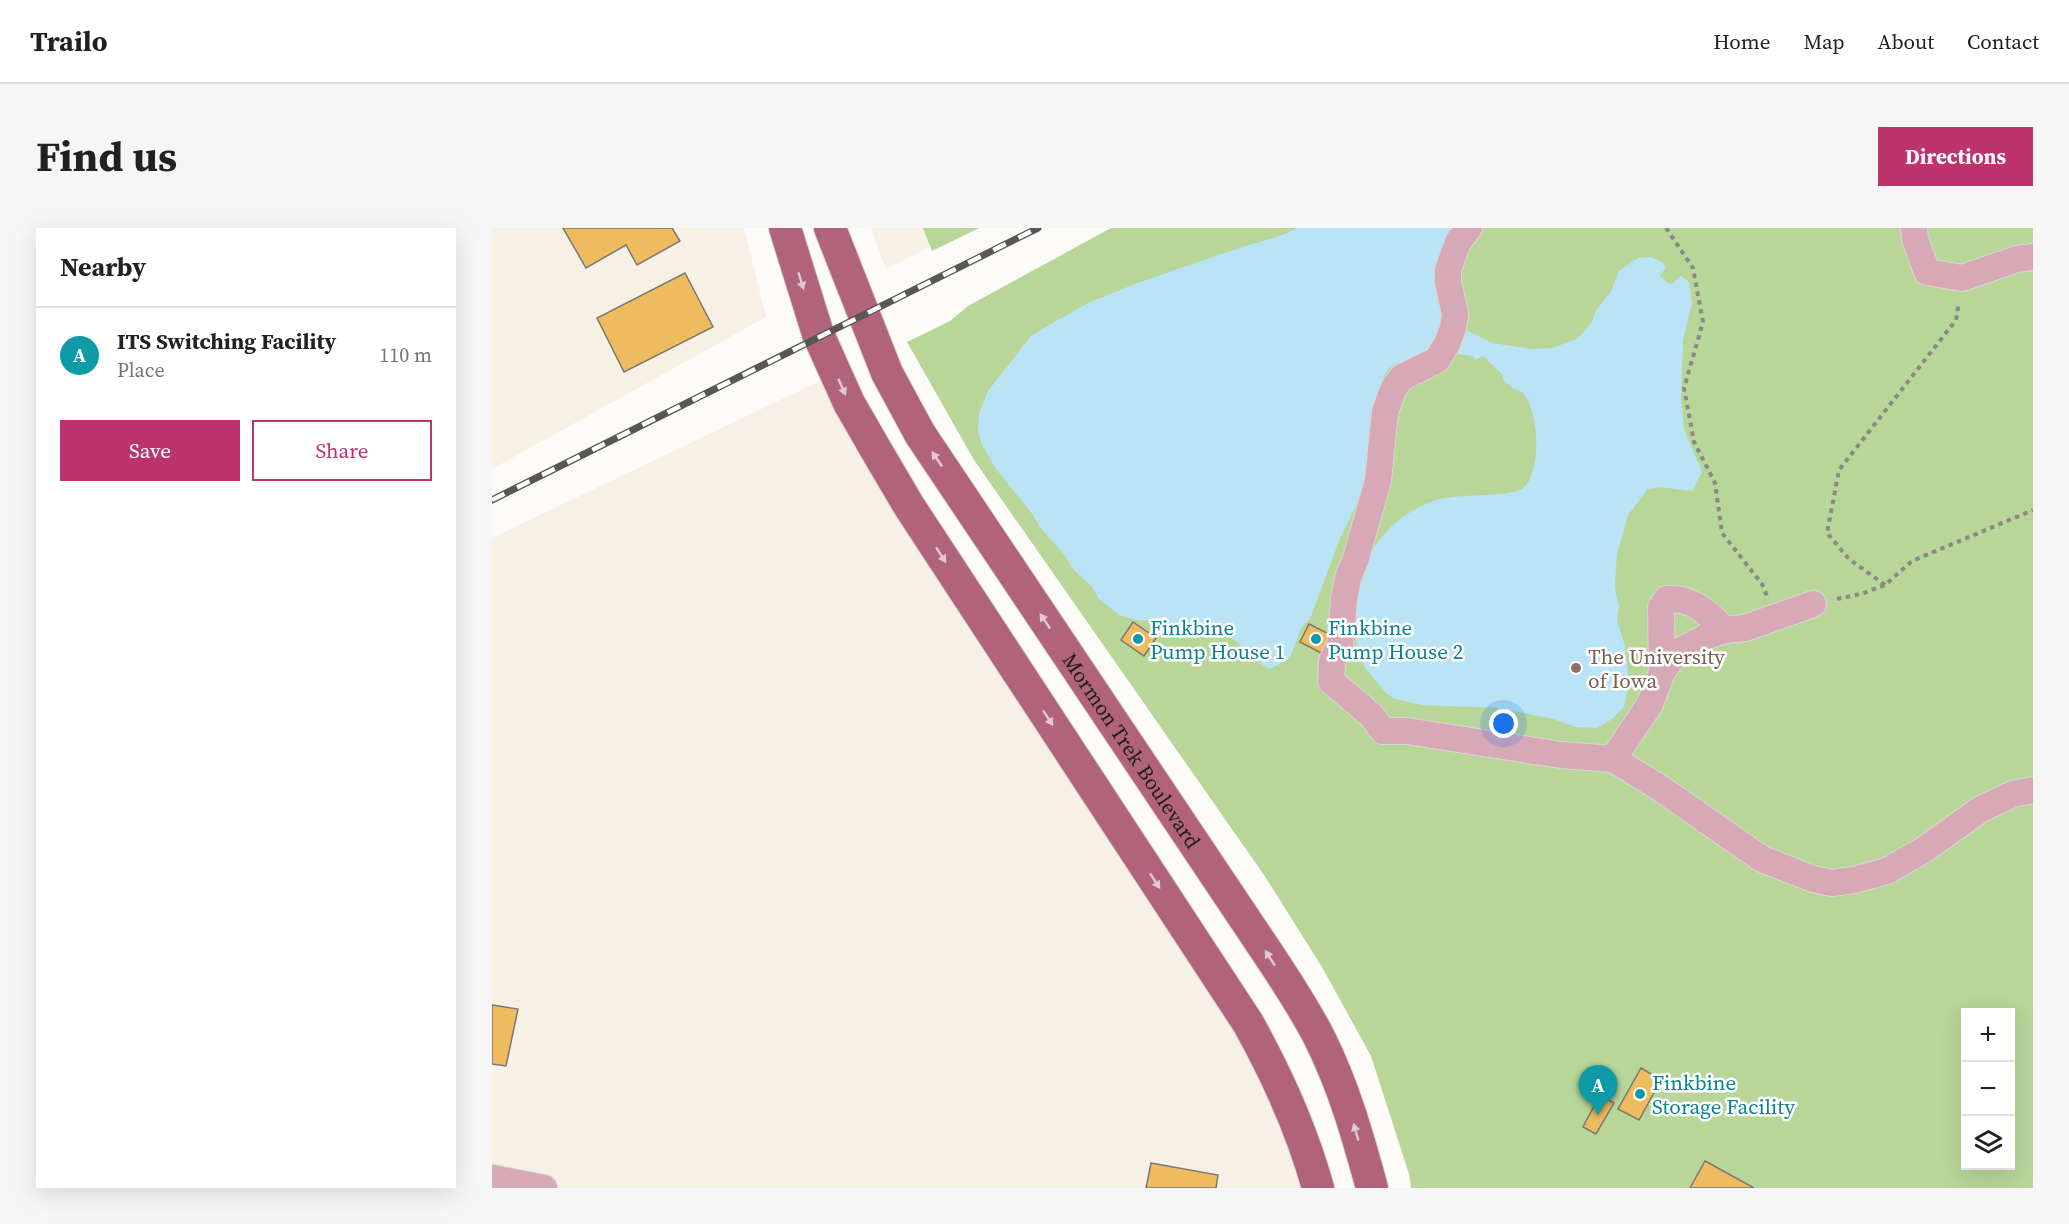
<!DOCTYPE html>
<html lang="en">
<head>
<meta charset="utf-8">
<style>
	:root { --surface:#fff; --page:#f6f6f6; --text:#202124; --muted:#757577; --line:#e0e0e0; --accent:#bd336d }
	body { margin:0; font-family:"Source Serif 4",serif; background:var(--page); color:var(--text) }
	.controls { position:absolute; right:18px; bottom:18px; display:grid; overflow:hidden; border-radius:0px; box-shadow:0 6px 24px #0002 }
	.controls button { width:54px; height:54px; display:grid; place-items:center; padding:0; border:0; border-bottom:2px solid var(--line); background:var(--surface); color:var(--text); font:30px sans-serif }
	.you { position:absolute; left:1012px; top:496px; width:21px; height:21px; margin:-15px; border:4px solid #fff; border-radius:50%; background:#1a73e8; box-shadow:0 0 0 9px #1a73e833 }
	.badge { display:grid; place-items:center; width:39px; height:39px; border-radius:50%; background:var(--accent); color:#fff; font-size:20px; font-weight:700 }
	.pin { position:absolute; translate:-50% -50px; filter:drop-shadow(0 2px 3px #0008) }
	.pin::after { content:''; position:absolute; top:32px; width:21px; height:18px; background:inherit; clip-path:polygon(0 0,100% 0,50% 100%) }
	.list { margin:0; padding:0; list-style:none }
	h2 { display:flex; justify-content:space-between; align-items:center; height:78px; margin:0; padding:0 24px; font-size:26px }
	h2 small { font-size:20px; font-weight:400; color:var(--muted) }
	.list li { display:grid; grid-template-columns:39px 1fr auto; gap:18px; align-items:center; box-sizing:border-box; height:96px; padding:0 24px; border-top:2px solid var(--line) }
	.list b { display:block; font-size:22px; white-space:nowrap }
	.list p { margin:0; font-size:20px; white-space:nowrap; color:var(--muted) }
	.list em { font-size:20px; font-style:normal; color:var(--muted) }
	.actions { display:flex; gap:12px; padding:18px 24px }
	.actions a { flex:1; padding:14px 0; border:2px solid var(--accent); border-radius:0px; text-align:center; font-size:21px; color:var(--accent) }
	.actions .main { background:var(--accent); color:#fff }
	.icon { flex:none; width:33px; height:33px; fill:none; stroke:currentColor; stroke-width:2; stroke-linecap:round; stroke-linejoin:round }
	.map { position:relative; flex:none; width:1541px; height:960px; overflow:hidden; border-radius:0px }
	header { display:flex; align-items:center; gap:36px; box-sizing:border-box; height:84px; padding:0 30px; background:var(--surface); border-bottom:2px solid var(--line) }
	header strong { font-size:28px }
	nav { display:flex; gap:33px; margin-inline-start:auto; font-size:21px }
	.intro { display:flex; align-items:center; justify-content:space-between; box-sizing:border-box; height:144px; padding:0 36px }
	h1 { margin:0; font-size:42px }
	.button { padding:15px 27px; border-radius:0px; background:var(--accent); color:#fff; font-size:21px; font-weight:700 }
	main { display:flex; gap:36px; padding:0 36px }
	aside { flex:1; background:var(--surface); border-radius:0px; box-shadow:0 6px 24px #0002 }
	.map>svg:first-child { display:block }
</style>
</head>
<body>
<header>
<strong>Trailo</strong>
<nav><a>Home</a><a>Map</a><a>About</a><a>Contact</a></nav>
</header>
<div class="intro"><h1>Find us</h1><a class="button">Directions</a></div>
<main>
<aside>
<h2>Nearby<small></small></h2>
<ul class="list">
<li><span class="badge" style="background:#0f9aa8">A</span><div><b>ITS Switching Facility</b><p>Place</p></div><em>110 m</em></li>
</ul>
<div class="actions"><a class="main">Save</a><a>Share</a></div>
</aside>
<div class="map">
<svg width="1541" height="960" viewBox="0 0 1541 960">
	<rect width="100%" height="100%" fill="#fdfbf7"/>
	<!-- built -->
	<g fill="#f6f0e5">
		<path d="M0,0h252l22,89 -274,152z"/>
		<path d="M379,0h97l-82,41z"/>
		<path d="M332,151l229,368 206,322 45,119h-812v-650z"/>
	</g>
	<!-- green -->
	<g fill="#b8d698" fill-rule="evenodd">
		<path d="M431,0h56l-47,23z"/>
		<path d="M619,0h922v960h-622l-2,-14 -38,-118 -49,-89 -58,-92 -290,-415 -67,-118 43,-21 18,-15zM1474,784h44v154h-44z"/>
	</g>
	<!-- water -->
	<g fill="#bae3f6">
		<path d="M805,0h159l-18,57 4,31 -2,18 -11,15 -40,19 -5,8 -9,32 -10,78 -26,55 -29,78 -9,9 -11,30 -20,11c-16,-8 -18,-12 -30,-24 -17,-17 -43,-16 -64,-11l-24,-13 -16,-1 -17,-5 -21,-17 -5,-10 -20,-19 -7,-12 -26,-30 -7,-12 -37,-46 -14,-24 -4,-14 1,-18 9,-22 43,-55 18,-11 41,-23 50,-20 96,-33 44,-13z"/>
		<path d="M1159,29l11,5 4,5 -6,9 8,7 4,1 9,-8 8,6 3,21 -9,37 -2,58 3,31 18,43 -10,19 -32,-4 -13,3 -19,25 -11,39 -2,29 1,12 3,10 -2,16 8,25 4,37 -5,24 -12,12 -15,9 -21,-1 -23,-8 -54,-11 -78,-3 -28,-7 -7,-5c-7,-8 -27,-31 -29,-41 -2,-6 0,-16 -1,-22 -4,-60 22,-110 80,-130 20,-7 71,-2 86,-11 23,-15 17,-101 -9,-100l-10,-10 -1,-5 -19,-18 -8,4 -2,-4 -15,-2 -3,-7 7,-13 6,-3 24,12 40,6 21,-1 25,-10 14,-16 3,-10 16,-21 8,-20 19,-13z"/>
	</g>
	<!-- building -->
	<g fill="#efbb5f" stroke="#7a7874" stroke-width="1.5">
		<path d="M71,0h109l8,13 -43,24 -11,-20 -40,23z"/>
		<path d="M193,45l28,54 -89,45 -27,-54z"/>
		<path d="M641,394l23,16 -12,18 -23,-16z"/>
		<path d="M817,396l24,12 -10,18 -23,-12z"/>
		<path d="M0,777l26,4 -12,57 -14,-2z"/>
		<path d="M1149,840l20,12 -22,40 -21,-11z"/>
		<path d="M1108,867l14,8 -18,31 -13,-7z"/>
		<path d="M1213,933l49,27h-64z"/>
		<path d="M659,935l67,12 -2,13h-70z"/>
	</g>
	<g fill="none" stroke-linecap="round" stroke-linejoin="round">
		<!-- minor casing -->
		<g stroke="#d9d7d4" stroke-width="28">
			<g id="minor">
				<path d="M977,0l-11,14 -10,28v12l7,32 -2,14 -6,16 -10,16 -36,18 -8,12 -8,22 -7,69 -22,77 -8,20 -4,21 -4,46 -8,16 -1,20 41,35 11,15h24l154,24 52,4 47,29 102,71 51,20 19,4 22,-3 33,-9 38,-22 56,-40 32,-15 20,-4"/>
				<path d="M1422,0l1,11 12,33 35,6 55,-19 16,-2"/>
				<path d="M1170,444l-1,-65 6,-8c25,-2 42,15 58,31"/>
				<path d="M1121,531l37,-55 12,-32 14,-19 34,-18 15,-5 20,-2 68,-24"/>
				<path d="M0,950l52,10"/>
			</g>
		</g>
		<!-- major casing -->
		<g stroke="#d9d7d4" stroke-width="34">
			<g id="major">
				<path d="M293,0l33,106 31,69 27,47 33,56 339,517c29,52 54,107 70,165"/>
				<path id="s1" d="M338,0l57,145 33,61 347,518c19,29 38,57 53,87 24,48 38,98 52,149"/>
			</g>
		</g>
		<!-- path -->
		<g stroke="#8a8986" stroke-width="4" stroke-dasharray="4.5 4.5" stroke-linecap="butt">
			<path d="M1174,0l27,40 10,54 -19,66 10,54 21,41 7,50 40,51 5,12"/>
			<path d="M1393,357l-36,-26 -22,-26 12,-63 117,-150 3,-18"/>
			<path d="M1345,371l24,-5 24,-9 27,-24 121,-51"/>
		</g>
		<!-- minor -->
		<use href="#minor" stroke="#d7a9b6" stroke-width="26"/>
		<!-- major -->
		<use href="#major" stroke="#b2637c" stroke-width="32"/>
		<!-- rail casing -->
		<g stroke="#585754" stroke-width="7">
			<path id="rail" d="M0,272l546,-272"/>
		</g>
		<!-- rail -->
		<use href="#rail" stroke="#fff" stroke-width="4.5" stroke-dasharray="14" stroke-linecap="butt"/>
	</g>
	<!-- one-way arrows -->
	<defs><path id="oneway-solid" d="M-6-.8H1V-3.2L6.5 0L1 3.2V.8H-6Z" transform="scale(1.5)"/></defs>
	<g fill="#e4c8d1">
		<use href="#oneway-solid" transform="translate(309 53) rotate(73)"/>
		<use href="#oneway-solid" transform="translate(350 159) rotate(66)"/>
		<use href="#oneway-solid" transform="translate(445 231) rotate(-124)"/>
		<use href="#oneway-solid" transform="translate(449 327) rotate(57)"/>
		<use href="#oneway-solid" transform="translate(553 393) rotate(-124)"/>
		<use href="#oneway-solid" transform="translate(556 490) rotate(57)"/>
		<use href="#oneway-solid" transform="translate(663 653) rotate(57)"/>
		<use href="#oneway-solid" transform="translate(778 730) rotate(-123)"/>
		<use href="#oneway-solid" transform="translate(864 904) rotate(-106)"/>
	</g>
	<!-- markers -->
	<g fill="#0f9aa8" stroke="#fff" stroke-width="2">
		<circle cx="646" cy="411" r="6"/>
		<circle cx="824" cy="411" r="6"/>
		<circle cx="1148" cy="866" r="6"/>
	</g>
	<circle fill="#8d6e63" stroke="#fff" stroke-width="2" cx="1084" cy="440" r="6"/>
	<g text-anchor="middle" dominant-baseline="central" stroke-width="5" stroke-linejoin="round" paint-order="stroke">
		<!-- culture labels -->
		<g font-size="21" fill="#0d838f" stroke="#fff" text-anchor="start">
			<text x="658" y="399">Finkbine<tspan x="658" dy="24">Pump House 1</tspan></text>
			<text x="836" y="399">Finkbine<tspan x="836" dy="24">Pump House 2</tspan></text>
			<text x="1160" y="854">Finkbine<tspan x="1160" dy="24">Storage Facility</tspan></text>
		</g>
		<!-- education labels -->
		<g font-size="21" fill="#785e54" stroke="#fff" text-anchor="start">
			<text x="1096" y="428">The University<tspan x="1096" dy="24">of Iowa</tspan></text>
		</g>
		<!-- street labels -->
		<g font-size="21" fill="#1d1c1a" stroke="#fff">
			<text stroke="none"><textPath href="#s1" startOffset="606">Mormon Trek Boulevard</textPath></text>
		</g>
	</g>
</svg>
<div class="controls">
<button>+</button>
<button>−</button>
<button><svg class="icon" aria-label="layers" viewBox="0 0 24 24"><path d="M12 4l9 5-9 5-9-5zM3 14l9 5 9-5"/></svg></button>
</div>
<div class="you"></div>
<div class="pin badge" style="left:1106px;top:887px;background:#0f9aa8">A</div>
</div>
</main>
</body>
</html>
